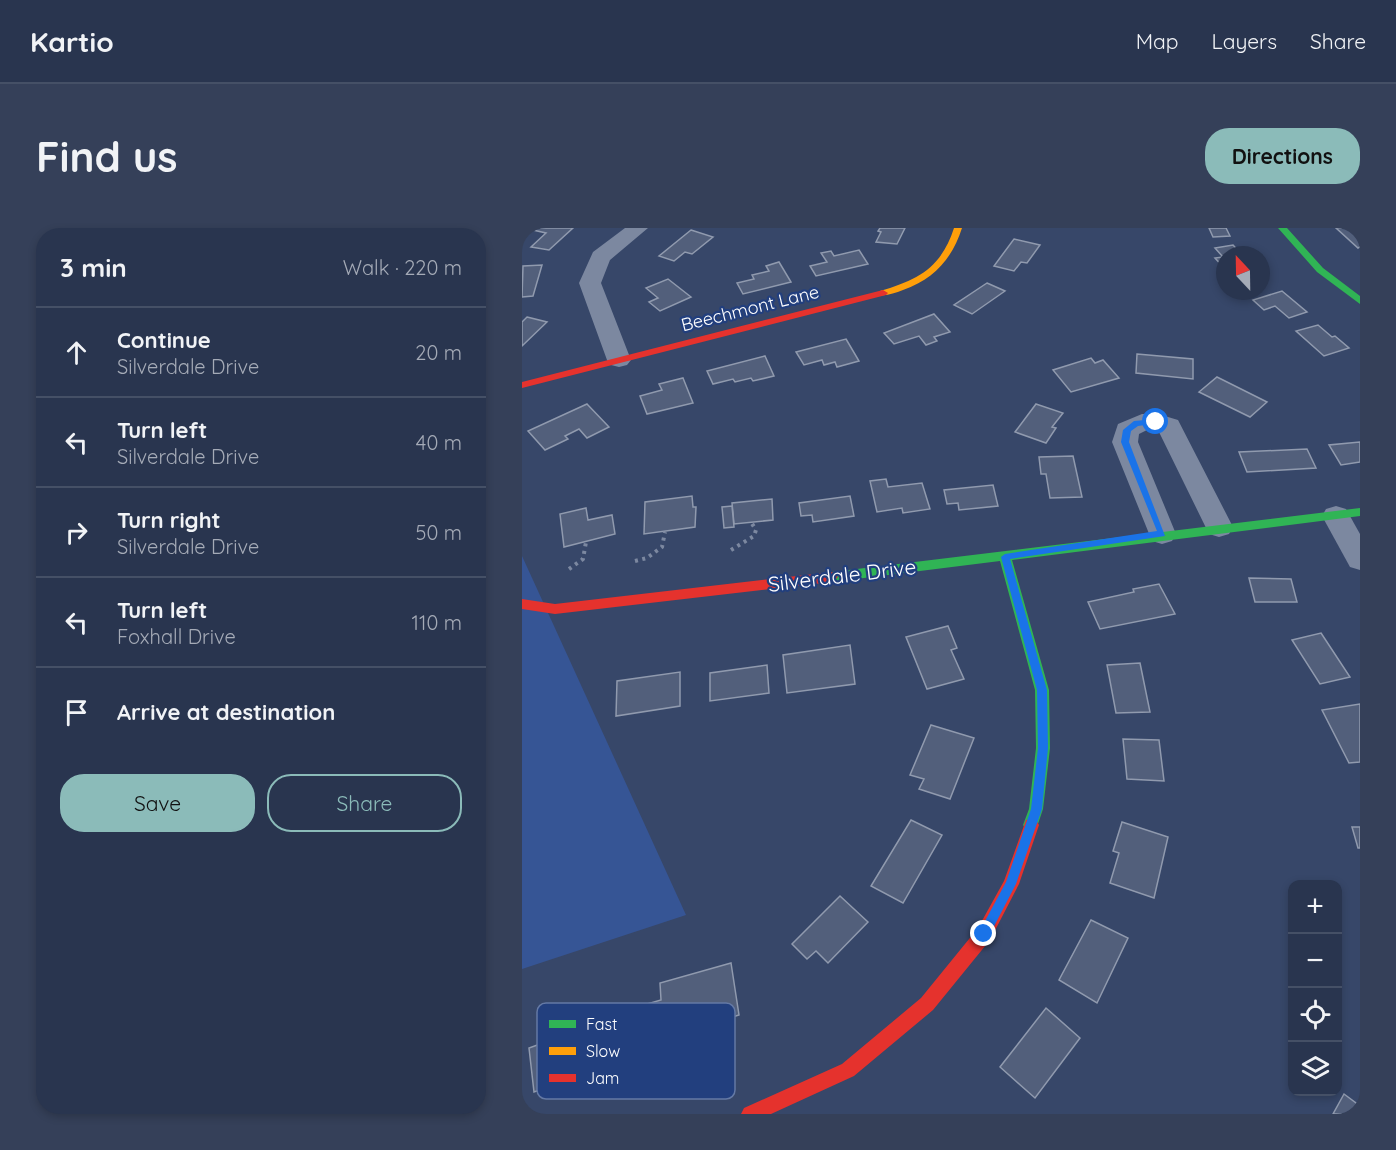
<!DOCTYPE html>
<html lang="en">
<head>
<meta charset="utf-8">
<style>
	:root { --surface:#29354f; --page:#354059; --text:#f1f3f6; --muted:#a5abb7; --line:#455066; --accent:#8bbbb9 }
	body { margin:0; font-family:Quicksand,sans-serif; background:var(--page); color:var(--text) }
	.controls { position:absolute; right:18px; bottom:18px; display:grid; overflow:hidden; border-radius:12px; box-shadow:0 3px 9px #0003 }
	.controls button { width:54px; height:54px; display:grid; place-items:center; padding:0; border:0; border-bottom:2px solid var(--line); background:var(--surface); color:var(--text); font:30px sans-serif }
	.compass { position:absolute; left:694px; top:18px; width:54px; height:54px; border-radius:50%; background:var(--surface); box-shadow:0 3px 9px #0003; rotate:338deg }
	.stop { position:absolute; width:18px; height:18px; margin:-14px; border:4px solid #1a73e8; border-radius:50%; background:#fff }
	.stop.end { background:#1a73e8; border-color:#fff; box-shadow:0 2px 6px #0008 }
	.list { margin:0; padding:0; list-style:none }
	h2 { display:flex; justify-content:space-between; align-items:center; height:78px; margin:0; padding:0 24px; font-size:26px }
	h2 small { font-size:20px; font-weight:400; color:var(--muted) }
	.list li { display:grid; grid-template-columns:39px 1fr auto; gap:18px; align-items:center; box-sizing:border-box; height:90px; padding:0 24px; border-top:2px solid var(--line) }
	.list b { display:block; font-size:22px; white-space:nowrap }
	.list p { margin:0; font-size:20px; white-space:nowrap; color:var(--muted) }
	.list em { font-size:20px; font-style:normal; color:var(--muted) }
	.actions { display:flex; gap:12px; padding:18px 24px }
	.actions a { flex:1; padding:14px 0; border:2px solid var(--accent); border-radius:24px; text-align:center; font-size:21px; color:var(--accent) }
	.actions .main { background:var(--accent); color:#111 }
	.icon { flex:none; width:33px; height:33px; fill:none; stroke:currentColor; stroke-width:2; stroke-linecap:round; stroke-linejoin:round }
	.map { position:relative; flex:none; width:838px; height:886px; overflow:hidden; border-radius:24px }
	header { display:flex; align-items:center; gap:36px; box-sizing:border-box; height:84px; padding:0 30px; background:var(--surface); border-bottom:2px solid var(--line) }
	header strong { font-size:28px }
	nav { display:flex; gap:33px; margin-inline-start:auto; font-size:21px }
	.intro { display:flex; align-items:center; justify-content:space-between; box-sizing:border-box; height:144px; padding:0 36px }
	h1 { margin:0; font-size:42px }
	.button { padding:15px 27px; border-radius:24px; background:var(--accent); color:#111; font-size:21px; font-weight:700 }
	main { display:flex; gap:36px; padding:0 36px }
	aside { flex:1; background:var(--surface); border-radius:24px; box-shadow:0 3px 9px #0003 }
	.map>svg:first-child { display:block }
</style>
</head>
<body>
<header>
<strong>Kartio</strong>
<nav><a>Map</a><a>Layers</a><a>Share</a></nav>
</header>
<div class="intro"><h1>Find us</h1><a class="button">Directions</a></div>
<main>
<aside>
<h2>3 min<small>Walk · 220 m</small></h2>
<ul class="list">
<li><svg class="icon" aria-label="ahead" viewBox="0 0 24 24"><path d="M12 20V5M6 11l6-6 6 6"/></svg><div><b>Continue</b><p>Silverdale Drive</p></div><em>20 m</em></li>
<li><svg class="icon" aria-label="left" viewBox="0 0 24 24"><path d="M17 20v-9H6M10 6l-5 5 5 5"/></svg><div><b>Turn left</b><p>Silverdale Drive</p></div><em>40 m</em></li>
<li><svg class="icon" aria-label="right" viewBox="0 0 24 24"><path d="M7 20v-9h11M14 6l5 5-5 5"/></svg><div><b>Turn right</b><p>Silverdale Drive</p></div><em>50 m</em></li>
<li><svg class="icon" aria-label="left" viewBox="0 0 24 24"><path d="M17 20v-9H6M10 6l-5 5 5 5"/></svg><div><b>Turn left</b><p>Foxhall Drive</p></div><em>110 m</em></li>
<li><svg class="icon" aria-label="arrive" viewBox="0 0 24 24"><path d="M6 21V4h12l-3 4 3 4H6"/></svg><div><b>Arrive at destination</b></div></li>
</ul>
<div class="actions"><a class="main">Save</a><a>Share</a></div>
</aside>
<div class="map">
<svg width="838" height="886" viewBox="0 0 838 886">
	<rect width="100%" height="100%" fill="#374769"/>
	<!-- green -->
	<path fill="#365595" d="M0,328l164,359 -164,54z"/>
	<!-- building -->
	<g fill="#525f7b" stroke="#909aae" stroke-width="1.5">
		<path d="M13,0h38l-24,22 -18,-3 15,-14 -13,-3z"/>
		<path d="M358,0h25l-8,16 -21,-2 5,-10 -3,-1z"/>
		<path d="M687,0h17l4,8 -17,1z"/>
		<path d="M814,0h24v19l-2,1z"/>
		<path d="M169,2l22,7 -21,17 -7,-2 -11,9 -15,-5z"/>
		<path d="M492,11l26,6 -13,18 -6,-1 -7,9 -20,-5z"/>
		<path d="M711,17l9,10h-17v14l-10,-11 8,-1 -8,-9z"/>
		<path d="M337,22l9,14 -52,12 -6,-10 17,-4 -6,-9 10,-2 3,5z"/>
		<path d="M257,34l12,20 -48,12 -6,-11 17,-4 -2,-4 17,-4 -3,-5z"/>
		<path d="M20,37l-9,31 -11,1 1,-31z"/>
		<path d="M146,51l23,18 -31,14 -11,-9 9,-4 -12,-10z"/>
		<path d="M465,55l18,8 -33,23 -18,-9z"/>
		<path d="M760,63l25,21 -18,6 -14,-12 -11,4 -11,-10z"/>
		<path d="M412,86l16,18 -16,5 3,4 -11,4 -7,-9 -25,8 -10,-11z"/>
		<path d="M5,89l20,5 -25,24v-24z"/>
		<path d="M796,97l14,12 3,-1 14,12 -25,8 -28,-25z"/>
		<path d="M324,111l13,22 -22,6 -2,-5 -11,3 -2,-5 -18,5 -8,-13z"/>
		<path d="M615,126l56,5v20l-57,-6z"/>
		<path d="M243,128l9,20 -21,5 -2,-3 -16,4 -2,-3 -20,5 -6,-13z"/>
		<path d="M569,130l4,5 8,-3 16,18 -48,14 -18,-22z"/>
		<path d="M695,149l50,25 -17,15 -51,-25z"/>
		<path d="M161,150l10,25 -46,11 -7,-18 22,-6 -3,-6z"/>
		<path d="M65,176l22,23 -22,11 -8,-9 -14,7 3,3 -23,11 -17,-19z"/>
		<path d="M514,176l27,9 -11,14 4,1 -10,15 -31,-11z"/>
		<path d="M838,214v20l-19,3 -12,-20z"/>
		<path d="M785,221l9,19 -69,4 -8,-20z"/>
		<path d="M551,228l9,41 -32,1 -4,-24h-5l-2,-17z"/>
		<path d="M364,251l2,8 34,-4 8,26 -27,4 -1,-5 -25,4 -7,-31z"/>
		<path d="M471,257l5,21 -39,4 -1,-7 -11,1 -3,-14z"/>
		<path d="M170,268l1,11h3l-1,20 -51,7 1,-32z"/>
		<path d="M328,268l4,20 -41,6 -1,-7 -11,1 -2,-13z"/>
		<path d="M250,271l1,21 -39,4 -2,-21z"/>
		<path d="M210,278l2,21 -10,1 -2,-21z"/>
		<path d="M64,280l2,12 24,-5 3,19 -51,13 -4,-33z"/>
		<path d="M727,350l42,1 6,23h-42z"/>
		<path d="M637,356l16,30 -75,15 -12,-27 46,-10 -1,-3z"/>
		<path d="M426,398l9,22 -6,2 13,29 -37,10 -21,-52z"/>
		<path d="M799,405l29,44 -30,7 -28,-44z"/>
		<path d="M328,417l5,39 -68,9 -4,-38z"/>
		<path d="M618,435l10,49 -34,1 -9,-48z"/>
		<path d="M245,437l2,28 -59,8v-28z"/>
		<path d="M158,444v34l-64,10 1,-35z"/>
		<path d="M838,476v58l-11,1 -27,-53z"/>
		<path d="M409,497l43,13 -24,61 -31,-10 5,-10 -14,-4z"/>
		<path d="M601,511l36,1 5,41 -37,-2z"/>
		<path d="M389,592l31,15 -39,68 -32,-17z"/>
		<path d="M600,594l46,15 -14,61 -44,-15 9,-30 -6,-2z"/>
		<path d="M830,599h8v21h-2z"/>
		<path d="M318,668l28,26 -40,41 -12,-12 -9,8 -15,-15z"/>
		<path d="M569,692l37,18 -31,65 -38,-23z"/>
		<path d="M209,735l8,52 -88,27 -4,-38 14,-4 -1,-17z"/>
		<path d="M524,780l34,30 -45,60 -35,-31z"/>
		<path d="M87,791l7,43 -82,30 -5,-44z"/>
		<path d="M822,866l16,12v8h-27z"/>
	</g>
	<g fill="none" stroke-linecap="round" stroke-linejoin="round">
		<!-- path -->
		<g stroke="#7c88a0" stroke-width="4" stroke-dasharray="3 4.5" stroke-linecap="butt">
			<path d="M209,322l23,-14 2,-6 -5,-8"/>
			<path d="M113,333l12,-3 15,-11 3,-15"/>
			<path d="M47,341l14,-10 3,-17"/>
		</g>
		<!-- street -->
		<g fill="#7c88a0" fill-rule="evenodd">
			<path d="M103,0h23l-38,32 -9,23 30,77 -4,5 -8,2 -8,-2 -4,-5 -28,-77 14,-31z"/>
			<path d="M620,186h16l20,6 55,107 -4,7 -10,3 -10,-3 -50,-102 -12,-2 -8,4 -1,8 38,92 -4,7 -10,3 -10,-3 -40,-99 6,-18z"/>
			<path d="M814,278l10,3 14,25v36l-10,-3 -28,-51 4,-7z"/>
		</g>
		<!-- fast -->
		<g fill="#30b455" fill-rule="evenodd">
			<path d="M756,0h9l36,40 37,28v8l-43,-32z"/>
			<path d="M838,280v8l-348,44 37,130 1,58 -7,61 -7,21 -5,2 -5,-2 -3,-5 6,-16 7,-61 -1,-58 -35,-129 -168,21 -6,-5 6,-5z"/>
		</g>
		<!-- slow -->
		<path fill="#ff9f0a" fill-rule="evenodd" d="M432,0h8c-10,31 -28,51 -59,62 -8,3 -16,6 -23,5v-4c38,-11 61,-23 74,-63z"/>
		<!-- jam -->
		<g fill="#e5322d" fill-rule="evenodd">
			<path d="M361,62l5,3 -2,2 -364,93v-6z"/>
			<path d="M310,344l6,5 -6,5 -277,32 -33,-5v-10l33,5z"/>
			<path d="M509,590l5,2 3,5 -20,59 -29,56 -57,70 -79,66 -83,38h-30l3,-6 98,-44 79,-66 57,-70 26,-47 22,-61z"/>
		</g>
	</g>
	<!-- route -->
	<path fill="#1a73e8" d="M634,191l3,4 -21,3 -7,5 -2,11 36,94 -155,23 37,131 1,58 -6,61 -26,75 -28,54 -4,2 -6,-6 28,-52 25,-73 7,-61 -1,-58 -36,-133 4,-3 152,-23 -36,-89 2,-12 11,-9z"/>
	<g text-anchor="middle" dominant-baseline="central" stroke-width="4.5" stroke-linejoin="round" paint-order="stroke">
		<!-- far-street labels -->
		<g font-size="18" fill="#fff" stroke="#223f7e">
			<text transform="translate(228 80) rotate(-14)">Beechmont Lane</text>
		</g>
		<!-- street labels -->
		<g font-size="21" fill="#fff" stroke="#223f7e">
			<text transform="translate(320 347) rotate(-7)">Silverdale Drive</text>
		</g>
	</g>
	<!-- legend -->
	<rect x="15" y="775" width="198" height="96" rx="9" fill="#223f7e" stroke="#6479a5" stroke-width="1.5"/>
	<rect x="27" y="792" width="27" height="8" fill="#30b455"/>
	<rect x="27" y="819" width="27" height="8" fill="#ff9f0a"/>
	<rect x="27" y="846" width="27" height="8" fill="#e5322d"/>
	<g font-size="16" fill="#fff">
		<text x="64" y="802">Fast</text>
		<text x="64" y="829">Slow</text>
		<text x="64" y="856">Jam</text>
	</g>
</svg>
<div class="controls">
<button>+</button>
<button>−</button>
<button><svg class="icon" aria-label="locate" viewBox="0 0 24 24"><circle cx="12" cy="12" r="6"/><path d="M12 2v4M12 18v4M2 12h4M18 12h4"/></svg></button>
<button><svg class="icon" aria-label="layers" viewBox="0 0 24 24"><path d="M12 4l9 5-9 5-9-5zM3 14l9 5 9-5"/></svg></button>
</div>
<svg class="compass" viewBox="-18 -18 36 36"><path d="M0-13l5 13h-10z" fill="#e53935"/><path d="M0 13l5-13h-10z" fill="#a5abb7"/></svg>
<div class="stop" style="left:634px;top:194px"></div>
<div class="stop end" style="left:462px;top:706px"></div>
</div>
</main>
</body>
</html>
